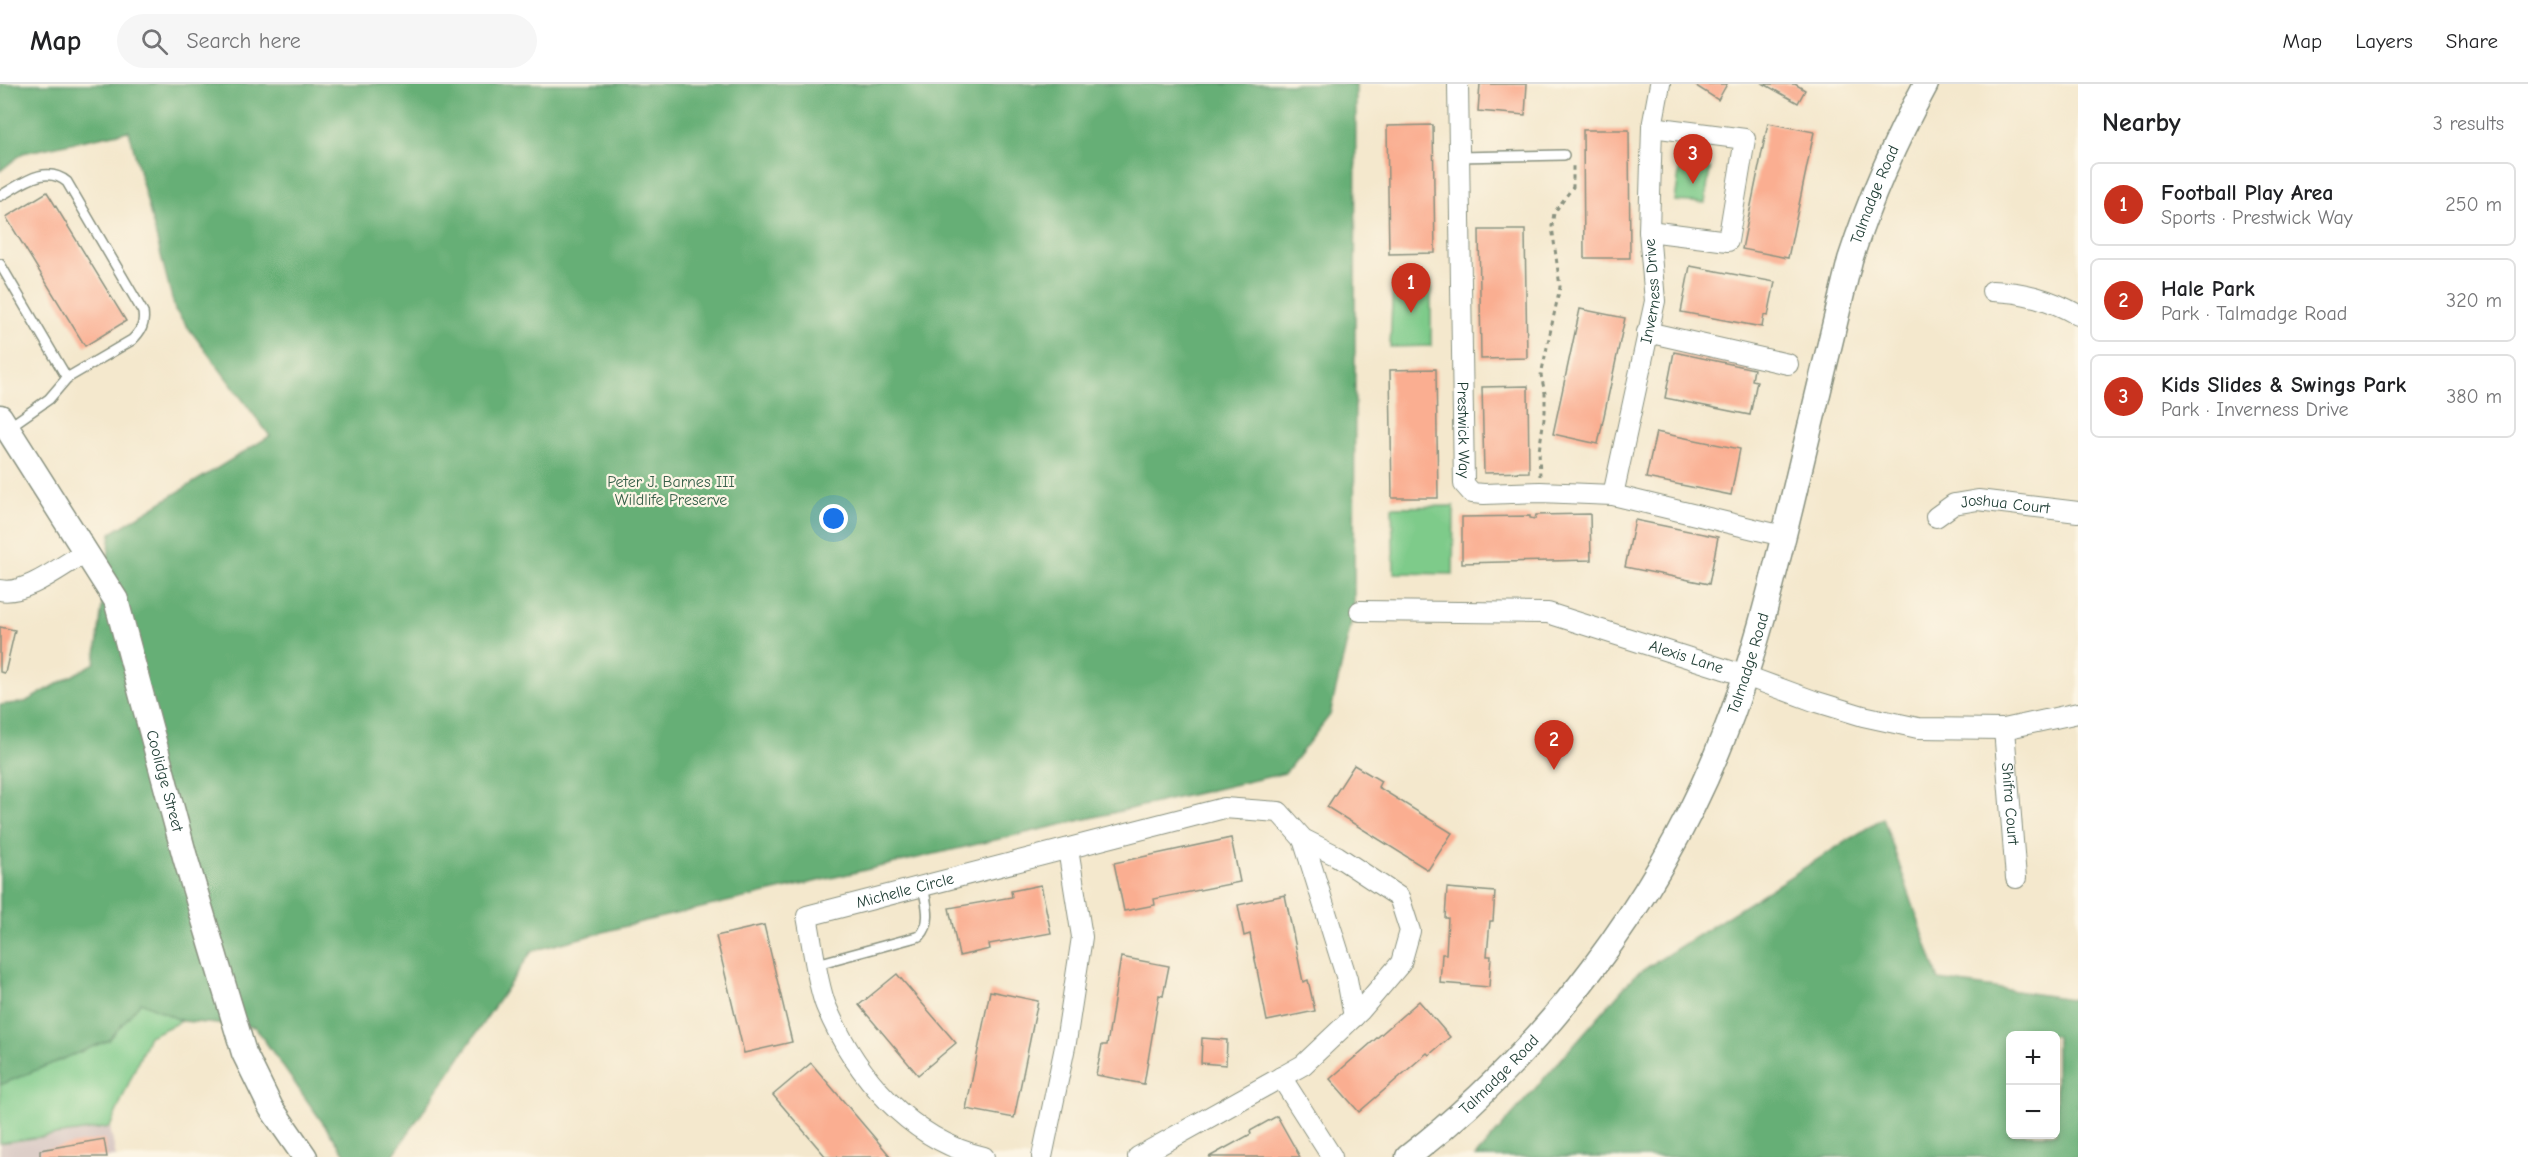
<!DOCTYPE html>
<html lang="en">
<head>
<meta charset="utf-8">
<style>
	:root { --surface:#fff; --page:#f6f6f6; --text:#202124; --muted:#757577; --line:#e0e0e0; --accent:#c8321e }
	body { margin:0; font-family:"Comic Neue",sans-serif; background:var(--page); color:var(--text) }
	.controls { position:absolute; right:18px; bottom:18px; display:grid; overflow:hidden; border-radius:9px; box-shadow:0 3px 9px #0003 }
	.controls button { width:54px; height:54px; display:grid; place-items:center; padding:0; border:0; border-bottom:2px solid var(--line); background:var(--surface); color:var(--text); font:30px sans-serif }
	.you { position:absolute; left:834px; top:435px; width:21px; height:21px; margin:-15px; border:4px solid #fff; border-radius:50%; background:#1a73e8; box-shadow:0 0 0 9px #1a73e833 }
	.badge { display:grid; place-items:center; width:39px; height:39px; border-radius:50%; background:var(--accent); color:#fff; font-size:20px; font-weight:700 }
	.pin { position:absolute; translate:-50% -50px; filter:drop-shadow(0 2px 3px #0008) }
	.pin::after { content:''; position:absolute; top:32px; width:21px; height:18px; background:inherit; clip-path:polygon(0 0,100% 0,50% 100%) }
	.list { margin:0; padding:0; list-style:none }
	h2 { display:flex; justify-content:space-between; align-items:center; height:78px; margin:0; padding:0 24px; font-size:26px }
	h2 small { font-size:20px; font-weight:400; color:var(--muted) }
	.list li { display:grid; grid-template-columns:39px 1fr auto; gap:18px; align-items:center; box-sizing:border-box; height:84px; margin:0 12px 12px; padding:0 12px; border:2px solid var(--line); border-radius:9px }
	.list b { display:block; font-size:22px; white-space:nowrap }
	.list p { margin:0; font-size:20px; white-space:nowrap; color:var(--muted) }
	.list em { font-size:20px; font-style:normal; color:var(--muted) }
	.icon { flex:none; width:33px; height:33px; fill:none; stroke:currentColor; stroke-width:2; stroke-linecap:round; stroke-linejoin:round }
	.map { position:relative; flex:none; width:2078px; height:1073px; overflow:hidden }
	header { display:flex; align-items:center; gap:36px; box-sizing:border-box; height:84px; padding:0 30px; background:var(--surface); border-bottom:2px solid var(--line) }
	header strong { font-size:28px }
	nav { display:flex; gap:33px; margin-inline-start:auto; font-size:21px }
	.search { width:420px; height:54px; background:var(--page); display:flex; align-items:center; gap:15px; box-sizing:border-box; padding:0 21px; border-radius:33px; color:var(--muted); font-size:22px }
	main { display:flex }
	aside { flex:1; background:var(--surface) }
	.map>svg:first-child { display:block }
</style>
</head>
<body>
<header>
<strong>Map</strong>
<div class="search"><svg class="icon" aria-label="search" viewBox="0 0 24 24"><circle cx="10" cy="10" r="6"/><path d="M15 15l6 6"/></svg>Search here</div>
<nav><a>Map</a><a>Layers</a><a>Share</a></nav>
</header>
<main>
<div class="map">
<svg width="2078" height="1073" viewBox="0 0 2078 1073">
	<rect width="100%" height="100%" fill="#fcf5e5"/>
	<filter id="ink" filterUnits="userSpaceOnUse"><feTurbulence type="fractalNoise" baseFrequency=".0167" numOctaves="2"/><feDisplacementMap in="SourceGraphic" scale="12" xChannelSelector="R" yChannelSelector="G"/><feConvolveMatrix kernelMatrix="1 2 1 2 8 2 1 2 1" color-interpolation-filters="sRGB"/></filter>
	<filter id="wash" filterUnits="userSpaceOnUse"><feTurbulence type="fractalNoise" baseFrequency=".008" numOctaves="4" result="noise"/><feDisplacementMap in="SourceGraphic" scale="24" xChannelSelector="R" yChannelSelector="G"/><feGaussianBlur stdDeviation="1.35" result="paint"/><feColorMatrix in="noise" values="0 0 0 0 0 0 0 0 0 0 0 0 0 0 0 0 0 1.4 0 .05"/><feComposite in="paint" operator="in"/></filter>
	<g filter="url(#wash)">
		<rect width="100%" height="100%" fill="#f4e8cd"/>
		<!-- industrial -->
		<path fill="#d1bfbd" d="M110,1043l6,30h-116v-14z"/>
		<!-- green -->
		<g fill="#7ecb8a" stroke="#4e845f" stroke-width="1.5">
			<path d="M1680,82l30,2 -5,35 -30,-2z"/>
			<path d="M1393,195l38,2v65l-41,1z"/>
			<path d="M1454,422l-1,68 -59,-1 -2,-66z"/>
			<path d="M141,917l41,20 -33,15 -39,91 -110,16v-58l109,-45z"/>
		</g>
		<!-- forest -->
		<g fill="#66af76" stroke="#427655" stroke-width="1.5" fill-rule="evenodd">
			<path d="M0,0h1356l-2,527 -24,104 -45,58 -640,148 -113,30 -140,206h-45l-92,-130 -73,-6 -41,-19 -32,38 -109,45v-380l25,-3 70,-39 16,-130 159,-97 -95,-126 -46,-179 -106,22 -23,18z"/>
			<path d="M1883,734l56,162 139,20v157h-603l160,-182zM2010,952h46v98h-46z"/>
		</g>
		<g id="blocks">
			<!-- building -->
			<g fill="#faae91">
				<path d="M1480,0h47l-2,31 -47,-4z"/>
				<path d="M1693,0h34l-9,16z"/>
				<path d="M1764,0h31l10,6 -7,13z"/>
				<path d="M1768,39l46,9 -26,126 -46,-9z"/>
				<path d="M1433,41l2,128 -46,1 -2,-128z"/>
				<path d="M1583,46h46l1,128h-46z"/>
				<path d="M47,108l79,129 -41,25 -79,-129z"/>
				<path d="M1479,146h46l2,128 -46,1z"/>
				<path d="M1690,182l85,16 -7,34 -4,-1 -2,12 -81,-15z"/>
				<path d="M1580,225l45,9 -27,126 -45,-10z"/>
				<path d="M1674,268l80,17 -2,11 5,1 -7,34 -85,-17z"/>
				<path d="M1436,285l2,129h-46l-2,-128z"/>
				<path d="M1528,302l1,86 -45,1 -2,-86z"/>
				<path d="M1656,348l84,17 -9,46 -85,-17z"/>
				<path d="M1590,430l1,46 -129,3v-46l68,-1v2l5,1 1,-4z"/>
				<path d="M1635,436l83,17 -9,47 -84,-17z"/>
				<path d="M0,543l15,3 -10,43 -5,-1z"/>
				<path d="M1354,681l27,16 -3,6 74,46 -24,37 -101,-63z"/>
				<path d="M1231,754l9,44 -86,17 1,6 -31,6 -10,-48z"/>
				<path d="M1041,801l10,48 -62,11 1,5 -31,7 -10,-48 63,-11 -1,-6z"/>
				<path d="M1447,804l48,4 -2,29h-3l-3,35h4l-2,31 -49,-4 2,-29h4l2,-36h-3z"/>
				<path d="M1285,811l18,87 5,-2 7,31 -48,10 -17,-87 -6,2 -6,-31z"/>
				<path d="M764,841l28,117 -48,11 -28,-117z"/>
				<path d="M1121,873l48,9 -6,30 -4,-1 -15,89 -48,-9 6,-30h5z"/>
				<path d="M897,890l59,69 -38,32 -59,-70z"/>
				<path d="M990,907l48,10 -24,117 -48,-9z"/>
				<path d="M1419,917l31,36 -21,18 -2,-2 -68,59 -29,-33z"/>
				<path d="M1202,954l25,2 -1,25 -25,-2z"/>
				<path d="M811,979l80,94h-65l-53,-62z"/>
				<path d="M1277,1032l23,41h-91l42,-23 -1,-3z"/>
				<path d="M104,1055l3,18h-67v-7z"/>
			</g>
		</g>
	</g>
	<g filter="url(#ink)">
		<use href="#blocks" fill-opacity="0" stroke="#8a9280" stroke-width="1.5"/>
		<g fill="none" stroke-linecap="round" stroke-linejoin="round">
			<!-- service casing -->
			<g stroke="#8a9280" stroke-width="12">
				<g id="service">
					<path d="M1458,73l106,-2"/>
					<path d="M0,112c22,-12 45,-32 67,-14l76,130c2,13 -2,19 -11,28l-65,38 -18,21 -40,28"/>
					<path d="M0,180l67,114"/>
					<path d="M817,880l103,-28c13,-14 6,-33 3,-50"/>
				</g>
			</g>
			<!-- minor casing -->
			<g stroke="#8a9280" stroke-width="22">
				<g id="minor">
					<path id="s1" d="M1458,0l6,400 8,9 12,1 56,-2 73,3 170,41"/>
					<path d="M1649,147l79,10 17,-102 -93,-12"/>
					<path d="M1992,207c32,1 58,8 86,24"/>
					<path d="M1647,248l141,32"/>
					<path id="s2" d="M1613,411l42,-194 -6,-70 3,-104 8,-43"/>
					<path id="s3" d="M1936,433l18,-13 24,-4 100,12"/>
					<path d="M0,506c25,6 64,-26 86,-38"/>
					<path id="s4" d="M1360,527l188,2 198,63 68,25 49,15 55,12 86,1 74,-16"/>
					<path id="s5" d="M2004,645l12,149"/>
					<path d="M1303,755l44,140 7,38"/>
					<path d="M1281,993l51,80"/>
					<path id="s6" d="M984,1073c-74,-17 -129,-82 -158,-151 -9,-22 -14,-65 -19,-90l417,-108 55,4 24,27 34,17 62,41 11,34 -9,32 -41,48 -57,54 -165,92"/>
					<path d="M1042,1073l24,-115 16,-105 -14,-88"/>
				</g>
			</g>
			<!-- tertiary casing -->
			<g stroke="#8a9280" stroke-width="27">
				<g id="tertiary">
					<path id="s7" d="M0,333l116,183 69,257 59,196 27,55 34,49"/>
					<path id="s8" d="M1408,1073c136,-105 252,-259 315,-419 30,-75 49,-154 68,-232 19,-82 39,-164 59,-246 20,-62 45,-119 76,-176"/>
				</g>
			</g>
			<!-- path -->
			<path stroke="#8a9280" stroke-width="3" stroke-dasharray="4.5 4.5" stroke-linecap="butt" d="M1540,392l-1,-25 6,-39v-19l-4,-18 19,-88 -8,-61 2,-13 19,-26v-24"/>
			<!-- service -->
			<use href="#service" stroke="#fff" stroke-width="9"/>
			<!-- minor -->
			<use href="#minor" stroke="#fff" stroke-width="20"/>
			<!-- tertiary -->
			<use href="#tertiary" stroke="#fff" stroke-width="24"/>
		</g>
	</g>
	<g text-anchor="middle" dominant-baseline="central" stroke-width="4.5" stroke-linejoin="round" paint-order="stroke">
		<!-- street labels -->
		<g font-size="16" fill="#1f3d34" stroke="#fcf5e5">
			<text stroke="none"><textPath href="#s8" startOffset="1095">Talmadge Road</textPath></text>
			<text stroke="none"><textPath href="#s2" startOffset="208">Inverness Drive</textPath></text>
			<text stroke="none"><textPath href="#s1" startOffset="346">Prestwick Way</textPath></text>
			<text stroke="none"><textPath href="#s3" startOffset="74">Joshua Court</textPath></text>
			<text stroke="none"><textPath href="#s4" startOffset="333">Alexis Lane</textPath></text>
			<text stroke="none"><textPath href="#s8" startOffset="609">Talmadge Road</textPath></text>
			<text stroke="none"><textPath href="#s7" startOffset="404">Coolidge Street</textPath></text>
			<text stroke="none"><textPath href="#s5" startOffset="75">Shifra Court</textPath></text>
			<text stroke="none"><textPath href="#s6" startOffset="420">Michelle Circle</textPath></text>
			<text stroke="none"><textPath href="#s8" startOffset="123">Talmadge Road</textPath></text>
		</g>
		<!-- park labels -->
		<g font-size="16" fill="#37604a" stroke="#fcf5e5">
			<text x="671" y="398">Peter J. Barnes III<tspan x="671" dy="18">Wildlife Preserve</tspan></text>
		</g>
	</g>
</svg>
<div class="controls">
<button>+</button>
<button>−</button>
</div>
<div class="you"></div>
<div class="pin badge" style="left:1411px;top:229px">1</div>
<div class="pin badge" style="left:1554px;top:686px">2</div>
<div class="pin badge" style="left:1693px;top:100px">3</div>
</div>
<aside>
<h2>Nearby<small>3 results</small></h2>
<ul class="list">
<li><span class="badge">1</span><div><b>Football Play Area</b><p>Sports · Prestwick Way</p></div><em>250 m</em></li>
<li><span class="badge">2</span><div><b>Hale Park</b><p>Park · Talmadge Road</p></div><em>320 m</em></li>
<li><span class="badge">3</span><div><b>Kids Slides &amp; Swings Park</b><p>Park · Inverness Drive</p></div><em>380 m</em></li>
</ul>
</aside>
</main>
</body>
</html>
